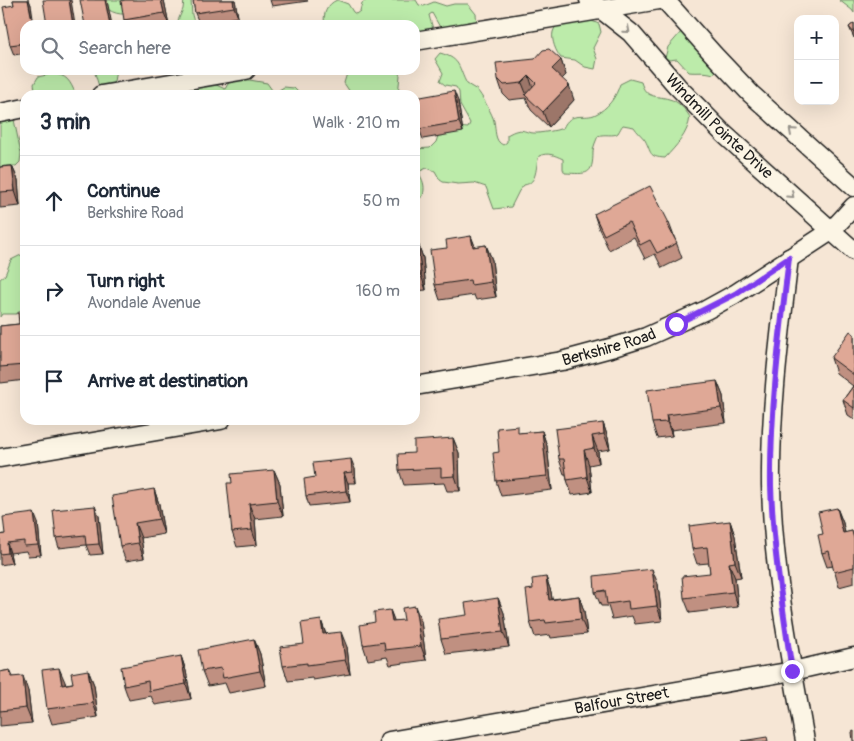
<!DOCTYPE html>
<html lang="en">
<head>
<meta charset="utf-8">
<style>
	:root { --surface:#fff; --page:#f2f2f3; --text:#1f2937; --muted:#747a83; --line:#e0e1e3 }
	body { margin:0; font-family:Pangolin,sans-serif; background:var(--page); color:var(--text) }
	.controls { position:absolute; right:15px; top:15px; display:grid; overflow:hidden; border-radius:10px; box-shadow:0 5px 20px #0002 }
	.controls button { width:45px; height:45px; display:grid; place-items:center; padding:0; border:0; border-bottom:1px solid var(--line); background:var(--surface); color:var(--text); font:25px sans-serif }
	.stop { position:absolute; width:15px; height:15px; margin:-11px; border:4px solid #7c3aed; border-radius:50%; background:#fff }
	.stop.end { background:#7c3aed; border-color:#fff; box-shadow:0 1px 5px #0008 }
	.list { margin:0; padding:0; list-style:none }
	h2 { display:flex; justify-content:space-between; align-items:center; height:65px; margin:0; padding:0 20px; font-size:21px }
	h2 small { font-size:16px; font-weight:400; color:var(--muted) }
	.list li { display:grid; grid-template-columns:32px 1fr auto; gap:15px; align-items:center; box-sizing:border-box; height:90px; padding:0 20px; border-top:1px solid var(--line) }
	.list b { display:block; font-size:19px; white-space:nowrap }
	.list p { margin:0; font-size:16px; white-space:nowrap; color:var(--muted) }
	.list em { font-size:16px; font-style:normal; color:var(--muted) }
	.icon { flex:none; width:28px; height:28px; fill:none; stroke:currentColor; stroke-width:2; stroke-linecap:round; stroke-linejoin:round }
	.map { position:relative; flex:none; width:854px; height:741px; overflow:hidden }
	.search { position:absolute; background:var(--surface); box-shadow:0 5px 20px #0002; left:20px; top:20px; width:400px; height:55px; display:flex; align-items:center; gap:12px; box-sizing:border-box; padding:0 18px; border-radius:15px; color:var(--muted); font-size:19px }
	.panel { position:absolute; background:var(--surface); box-shadow:0 5px 20px #0002; left:20px; top:90px; width:400px; height:335px; border-radius:15px }
	.map>svg:first-child { display:block }
</style>
</head>
<body>
<div class="map">
<svg width="854" height="741" viewBox="0 0 854 741">
	<rect width="100%" height="100%" fill="#f6e6d5"/>
	<filter id="ink" filterUnits="userSpaceOnUse"><feTurbulence type="fractalNoise" baseFrequency=".02" numOctaves="2"/><feDisplacementMap in="SourceGraphic" scale="10" xChannelSelector="R" yChannelSelector="G"/><feConvolveMatrix kernelMatrix="1 2 1 2 8 2 1 2 1" color-interpolation-filters="sRGB"/></filter>
	<g filter="url(#ink)">
		<!-- green -->
		<g fill="#bcebaa" stroke="#6c8463">
			<path d="M95,0h41l-11,14c-12,1 -21,-7 -30,-14z"/>
			<path d="M184,0h7l1,15 3,10h-19l7,-16z"/>
			<path d="M337,0l11,4 5,8 3,2 4,-3 2,-8 5,-3h49l3,5 5,1 10,-4 12,4 8,-2h14l8,10 1,11 -36,4 -9,-16 -3,2c1,6 4,10 4,17l-18,11v-18h-90c-3,-10 2,-21 12,-25z"/>
			<path d="M839,0h15v13l-2,-3z"/>
			<path d="M587,19l12,5 2,8 -8,16 4,11 -2,10 -10,-2 -10,-7 -14,-2c-5,-6 -10,-18 -8,-26 1,-4 5,-8 7,-11z"/>
			<path d="M681,32h9l30,25 -3,14 -4,3c-8,-3 -16,-1 -24,-2l-12,-13 -8,1 -4,-2 3,-11z"/>
			<path d="M440,53c22,6 18,15 27,31 3,2 7,4 10,6 4,4 16,25 17,31 2,9 0,20 9,24l4,-3v-7c17,-10 16,-1 31,-2 8,-1 17,-2 25,-5 8,-17 19,-9 31,-13 14,-6 22,-18 26,-31l10,-5 11,3c5,17 14,13 28,17 9,2 16,10 21,18 -2,17 -14,29 -25,41 -17,-1 -13,-5 -20,-18 -3,-4 -8,-8 -11,-13l-11,-2c-2,2 -3,5 -5,8 -4,4 -14,0 -20,3 -2,5 -5,11 -5,16 0,24 -6,22 -28,21l-2,-4v-10c-9,-4 -15,-7 -24,-3 -4,11 -1,27 -15,29l-5,6 -8,16 -17,2 -8,-22 -12,-4 -16,1 -15,-2 -3,-2 -5,-9 -8,-3 -7,3v4c4,8 5,12 3,21l-8,5v-52l15,-1 6,-6 2,-6 19,-9 11,1 2,-5 -10,-18 -1,-13 -3,-5 -11,-2 -5,-4 3,-8 -8,-14z"/>
			<path d="M94,70h22l-4,23h-11z"/>
			<path d="M348,70h48l4,5 -2,20h-46l-8,-12z"/>
			<path d="M51,74c16,0 19,7 25,21h-34l-7,-5 -1,-6 4,-7z"/>
			<path d="M238,78l29,5 5,7 1,5h-86l3,-9 22,-3 13,6 6,-10z"/>
			<path d="M284,87l10,1 7,7h-24l2,-5z"/>
			<path d="M0,112l13,3 8,38 -1,9 -4,4h-12l-4,3z"/>
			<path d="M21,255l4,1v51l-9,7h-14l-2,3v-38l5,-4 6,-15z"/>
		</g>
		<g fill="none" stroke-linecap="round" stroke-linejoin="round">
			<!-- minor casing -->
			<g stroke="#1c1c1c" stroke-width="21">
				<g id="minor">
					<path id="s1" d="M589,0l42,33 46,53 47,48 130,117"/>
					<path d="M665,0l49,55 37,39 103,93"/>
					<path d="M415,41l244,-41"/>
					<path d="M101,95l145,-25"/>
					<path d="M0,113l25,-5"/>
					<path d="M789,258c-9,76 -19,151 -18,227 2,87 19,171 34,256"/>
					<path id="s2" d="M415,386l147,-25 52,-14 32,-10 60,-27 29,-16 96,-63 23,-25"/>
					<path d="M0,458l221,-38"/>
					<path id="s3" d="M389,741l404,-70 61,-14"/>
				</g>
			</g>
			<!-- minor -->
			<use href="#minor" stroke="#fcf5e5" stroke-width="18"/>
		</g>
		<!-- wall -->
		<g fill="#c09081" stroke="#1c1c1c">
			<path d="M13,0h16l2,5 -6,20v28l-11,2 -4,-10 4,-40z"/>
			<path d="M164,0l5,25h-43l-2,-5z"/>
			<path d="M193,0h42l3,17 -39,6 -4,-10z"/>
			<path d="M270,0h37l1,1 -36,5z"/>
			<path d="M854,23v15l-5,-11z"/>
			<path d="M561,60l5,15 -4,4 12,21 -25,27 -18,-17 -5,-12 -17,2 -6,-6 -5,-15z"/>
			<path d="M458,101l5,31 -40,7 -4,-10z"/>
			<path d="M12,166l6,14 2,26 -20,2v-41z"/>
			<path d="M594,214l75,9 13,35 -20,10 -7,-14 -10,5 -11,-22 -25,13 -10,-21z"/>
			<path d="M471,236l4,11 11,-2 6,15 4,37 -20,3 -2,-5 -34,5 -5,-15 12,-37z"/>
			<path d="M415,243h3l5,15 3,32 -11,1z"/>
			<path d="M25,313v67l-24,3 -1,-2v-55l19,-2z"/>
			<path d="M854,334v85l-6,-4 -5,-15 10,-14 -17,-13 -5,-15z"/>
			<path d="M717,381l6,15 3,27 -55,7 1,6 -15,2 -5,-15z"/>
			<path d="M603,423l5,15 2,11 -12,2 1,12 -10,2 3,27 -20,3 -5,-15 -1,-6h-2l-5,-15z"/>
			<path d="M542,431l5,15 5,44 -51,6 -5,-15 3,-29 21,-19z"/>
			<path d="M453,438l6,15 1,38h-13l-3,-8 -40,2 -5,-15 15,-17z"/>
			<path d="M355,469l1,14h-8l2,19 -41,4 -3,-10 9,-19z"/>
			<path d="M274,470l6,14 3,32 -28,3 2,26 -20,2 -5,-15v-49z"/>
			<path d="M154,489l5,15 5,30 -23,4 3,20 -18,3 -6,-15z"/>
			<path d="M837,508l6,15 2,10 7,-2 2,5v47l-15,4 -6,-21 -6,1 -5,-14 1,-19z"/>
			<path d="M99,516l4,38 -13,1 -4,-10 -27,3 -3,-10z"/>
			<path d="M730,521l5,15 6,41 -6,1 3,29 -48,6 -6,-15 26,-25 -1,-10 -12,1 -5,-15z"/>
			<path d="M38,523l3,32 -13,1 -2,-5 -16,2 2,10 -12,2v-30l5,-1z"/>
			<path d="M546,577l5,15 1,7 27,-3 5,15 3,23 -36,4 -1,-3 -15,2 -5,-15 3,-33z"/>
			<path d="M658,584l4,37 -27,3 -3,-8 -20,3 -4,-13h-7l-6,-14z"/>
			<path d="M498,598l6,15 5,34 -63,7 -5,-15 26,-24z"/>
			<path d="M390,610l4,11h27l5,39 -36,5 -3,-8 -19,3 -5,-15 12,-23z"/>
			<path d="M321,620l5,14 21,13 3,27 -37,6 -1,-2 -24,3 -5,-15 21,-22z"/>
			<path d="M254,639l6,15 6,32 -37,7 -4,-10 -17,3 -6,-15z"/>
			<path d="M181,656l5,15 5,28 -36,6 -4,-9 -22,4 -5,-14z"/>
			<path d="M10,670l3,7 15,14 4,32 -32,3v-54z"/>
			<path d="M88,670l6,15 4,32 -46,7 -5,-15 18,-27v2l8,-1z"/>
		</g>
		<!-- shaded-wall -->
		<g fill="#9c7669" stroke="#1c1c1c">
			<path d="M28,0h1l2,5 3,20h-1z"/>
			<path d="M69,0h2l4,25h-2z"/>
			<path d="M105,0h2l5,25h-2z"/>
			<path d="M161,0h3l5,25 -5,-12z"/>
			<path d="M233,0h2l3,17 -4,-10z"/>
			<path d="M561,60l5,15 -9,9 -5,-15z"/>
			<path d="M529,76l5,15 -6,7 -6,-15z"/>
			<path d="M569,85l5,15 -25,27 -6,-15z"/>
			<path d="M454,91l4,10 5,31 -4,-10z"/>
			<path d="M12,166l6,14 2,26 -5,-15z"/>
			<path d="M471,236l6,15 -4,-4z"/>
			<path d="M418,243l5,15 3,32 -5,-15z"/>
			<path d="M486,245l6,15 4,37 -5,-15z"/>
			<path d="M717,381l6,15 3,27 -5,-15z"/>
			<path d="M666,415l5,15 1,6 -5,-14z"/>
			<path d="M603,423l5,15 2,11 -6,-15z"/>
			<path d="M542,431l5,15 5,44 -5,-14z"/>
			<path d="M592,436l6,15 1,12 -5,-15z"/>
			<path d="M453,438l6,15 1,38 -5,-15z"/>
			<path d="M584,450l5,15 3,27 -5,-15z"/>
			<path d="M351,459l4,10 1,14 -4,-11z"/>
			<path d="M274,470l6,14 3,32 -6,-15z"/>
			<path d="M344,473l4,10 2,19 -4,-11z"/>
			<path d="M154,489l5,15 5,30 -5,-15z"/>
			<path d="M249,504l6,15 2,26 -5,-15z"/>
			<path d="M95,506l4,10 4,38 -4,-10z"/>
			<path d="M837,508l6,15 5,25 -5,-15z"/>
			<path d="M34,513l4,10 3,32 -3,-10z"/>
			<path d="M730,521l5,15 6,41 -6,-15z"/>
			<path d="M135,523l6,15 3,20 -6,-15z"/>
			<path d="M7,543l3,10 2,10 -4,-10z"/>
			<path d="M729,563l6,15 3,29 -5,-15z"/>
			<path d="M652,569l6,15 4,37 -5,-15z"/>
			<path d="M546,577l5,15 3,22 -5,-14z"/>
			<path d="M579,596l5,15 3,23 -6,-15z"/>
			<path d="M498,598l6,15 5,34 -6,-15z"/>
			<path d="M415,606l6,15 5,39 -5,-14z"/>
			<path d="M390,610l6,15 -4,-4z"/>
			<path d="M321,620l5,15 -3,-1z"/>
			<path d="M341,632l6,15 3,27 -5,-14z"/>
			<path d="M254,639l6,15 6,32 -6,-15z"/>
			<path d="M181,656l5,15 5,28 -5,-15z"/>
			<path d="M59,668l6,14 2,18 -5,-15z"/>
			<path d="M88,670l6,15 4,32 -5,-14z"/>
			<path d="M23,676l5,15 4,32 -6,-15z"/>
		</g>
		<!-- building -->
		<g fill="#dfa896" stroke="#1c1c1c">
			<path d="M13,0h15l5,25h-8v18l-15,2 -7,-38 11,-2z"/>
			<path d="M43,0h26l4,25h-26z"/>
			<path d="M80,0h25l5,25h-25z"/>
			<path d="M125,0h36l3,13 -40,7 -3,-19z"/>
			<path d="M193,0h40l1,7 -39,6z"/>
			<path d="M854,23v10l-5,-6z"/>
			<path d="M549,49l12,11 -9,9 17,16 -26,27 -18,-17 11,-12 -7,-7 -7,7 -18,2 -6,-6 -2,-16 39,-4 8,-9z"/>
			<path d="M454,91l5,31 -40,7 -4,-25v-6z"/>
			<path d="M12,166l3,25 -15,1v-25z"/>
			<path d="M650,186l19,37 -2,1 10,19 -20,10 -7,-13 -10,5 -11,-23 -25,13 -10,-21z"/>
			<path d="M471,236l2,11 13,-2 5,37 -20,3 -1,-5 -35,5 -5,-35 17,-2 -1,-8z"/>
			<path d="M415,243h3l3,32h-6z"/>
			<path d="M18,313h7v52l-25,2v-41l19,-2z"/>
			<path d="M850,331l4,3v41l-23,-17z"/>
			<path d="M717,381l4,27 -55,7 1,7 -15,1 -5,-33z"/>
			<path d="M854,385v23l-11,-8z"/>
			<path d="M603,423l1,11 -12,2 2,12 -10,2 3,27 -20,3 -3,-21h-5l-4,-30z"/>
			<path d="M518,426v7l24,-2 5,45 -51,5 -3,-28 6,-1 -2,-24z"/>
			<path d="M453,438l2,38 -14,1v-9l-42,2 -1,-16 16,-1v-12z"/>
			<path d="M351,459l1,13 -8,1 2,18 -40,5 -2,-17 11,-2 -2,-14z"/>
			<path d="M274,470l3,31 -28,3 3,26 -20,2 -5,-49h5l-1,-9z"/>
			<path d="M154,489l5,30 -24,4 3,20 -18,3 -8,-50z"/>
			<path d="M95,506l4,38 -13,1 -1,-10 -29,3 -3,-28z"/>
			<path d="M837,508l6,25 9,-2 2,8v28l-20,5 -5,-21 -7,2 -4,-18 5,-1 -5,-22z"/>
			<path d="M34,513l4,32 -14,1v-5l-17,2 1,10 -8,1v-19l5,-1 -2,-17z"/>
			<path d="M730,521l5,41 -6,1 4,29 -49,6 -2,-22 28,-3 -3,-26 -15,2 -3,-23z"/>
			<path d="M652,569l5,37 -28,3 -1,-8 -21,3 -2,-14 -10,2 -1,-16z"/>
			<path d="M546,577l3,23 30,-4 2,23 -35,4 -1,-3 -15,2 -4,-32 7,-1 -1,-10z"/>
			<path d="M498,598l5,34 -62,7 -3,-20 29,-4 -2,-12z"/>
			<path d="M415,606l6,40 -36,4 -1,-8 -21,3 -3,-20 15,-3 -1,-10 16,-2 2,11 12,-1 -2,-12z"/>
			<path d="M321,620l2,14 18,-2 4,28 -38,5v-2l-24,3 -3,-19 24,-3 -3,-21z"/>
			<path d="M254,639l6,32 -37,7 -2,-10 -19,3 -4,-21z"/>
			<path d="M181,656l5,28 -37,7 -1,-10 -24,5 -3,-19z"/>
			<path d="M59,668l3,17 11,-2 -2,-10 17,-3 5,33 -46,6 -5,-39z"/>
			<path d="M10,670l1,7 12,-1 3,32 -26,3v-39z"/>
			<path d="M854,731v10h-1l-1,-9z"/>
			<path d="M767,737l1,4h-26z"/>
		</g>
		<!-- one-way arrows -->
		<defs><path id="oneway-chevron" d="M-2-3.5L2.5 0L-2 3.5" fill="none" stroke-width="1.6" stroke-linecap="round" stroke-linejoin="round" transform="scale(1.25)"/></defs>
		<g stroke="#97938b">
			<use href="#oneway-chevron" transform="translate(627 30) rotate(41)"/>
			<use href="#oneway-chevron" transform="translate(792 131) rotate(-138)"/>
			<use href="#oneway-chevron" transform="translate(791 195) rotate(42)"/>
		</g>
	</g>
	<g fill="none" stroke-linecap="round" stroke-linejoin="round" filter="url(#ink)">
		<!-- route -->
		<path stroke="#7c3aed" stroke-width="6" d="M676,324l59,-30 54,-36c-9,76 -19,152 -18,228 2,63 12,124 21,185"/>
	</g>
	<g text-anchor="middle" dominant-baseline="central" stroke-width="4.5" stroke-linejoin="round" paint-order="stroke">
		<!-- street labels -->
		<g font-size="16" fill="#1c1c1c" stroke="#fcf5e5">
			<text stroke="none"><textPath href="#s1" startOffset="182">Windmill Pointe Drive</textPath></text>
			<text stroke="none"><textPath href="#s2" startOffset="198">Berkshire Road</textPath></text>
			<text stroke="none"><textPath href="#s3" startOffset="236">Balfour Street</textPath></text>
		</g>
	</g>
</svg>
<div class="controls">
<button>+</button>
<button>−</button>
</div>
<div class="stop" style="left:676px;top:324px"></div>
<div class="stop end" style="left:792px;top:671px"></div>
<div class="search"><svg class="icon" aria-label="search" viewBox="0 0 24 24"><circle cx="10" cy="10" r="6"/><path d="M15 15l6 6"/></svg>Search here</div>
<section class="panel">
<h2>3 min<small>Walk · 210 m</small></h2>
<ul class="list">
<li><svg class="icon" aria-label="ahead" viewBox="0 0 24 24"><path d="M12 20V5M6 11l6-6 6 6"/></svg><div><b>Continue</b><p>Berkshire Road</p></div><em>50 m</em></li>
<li><svg class="icon" aria-label="right" viewBox="0 0 24 24"><path d="M7 20v-9h11M14 6l5 5-5 5"/></svg><div><b>Turn right</b><p>Avondale Avenue</p></div><em>160 m</em></li>
<li><svg class="icon" aria-label="arrive" viewBox="0 0 24 24"><path d="M6 21V4h12l-3 4 3 4H6"/></svg><div><b>Arrive at destination</b></div></li>
</ul>
</section>
</div>
</body>
</html>
